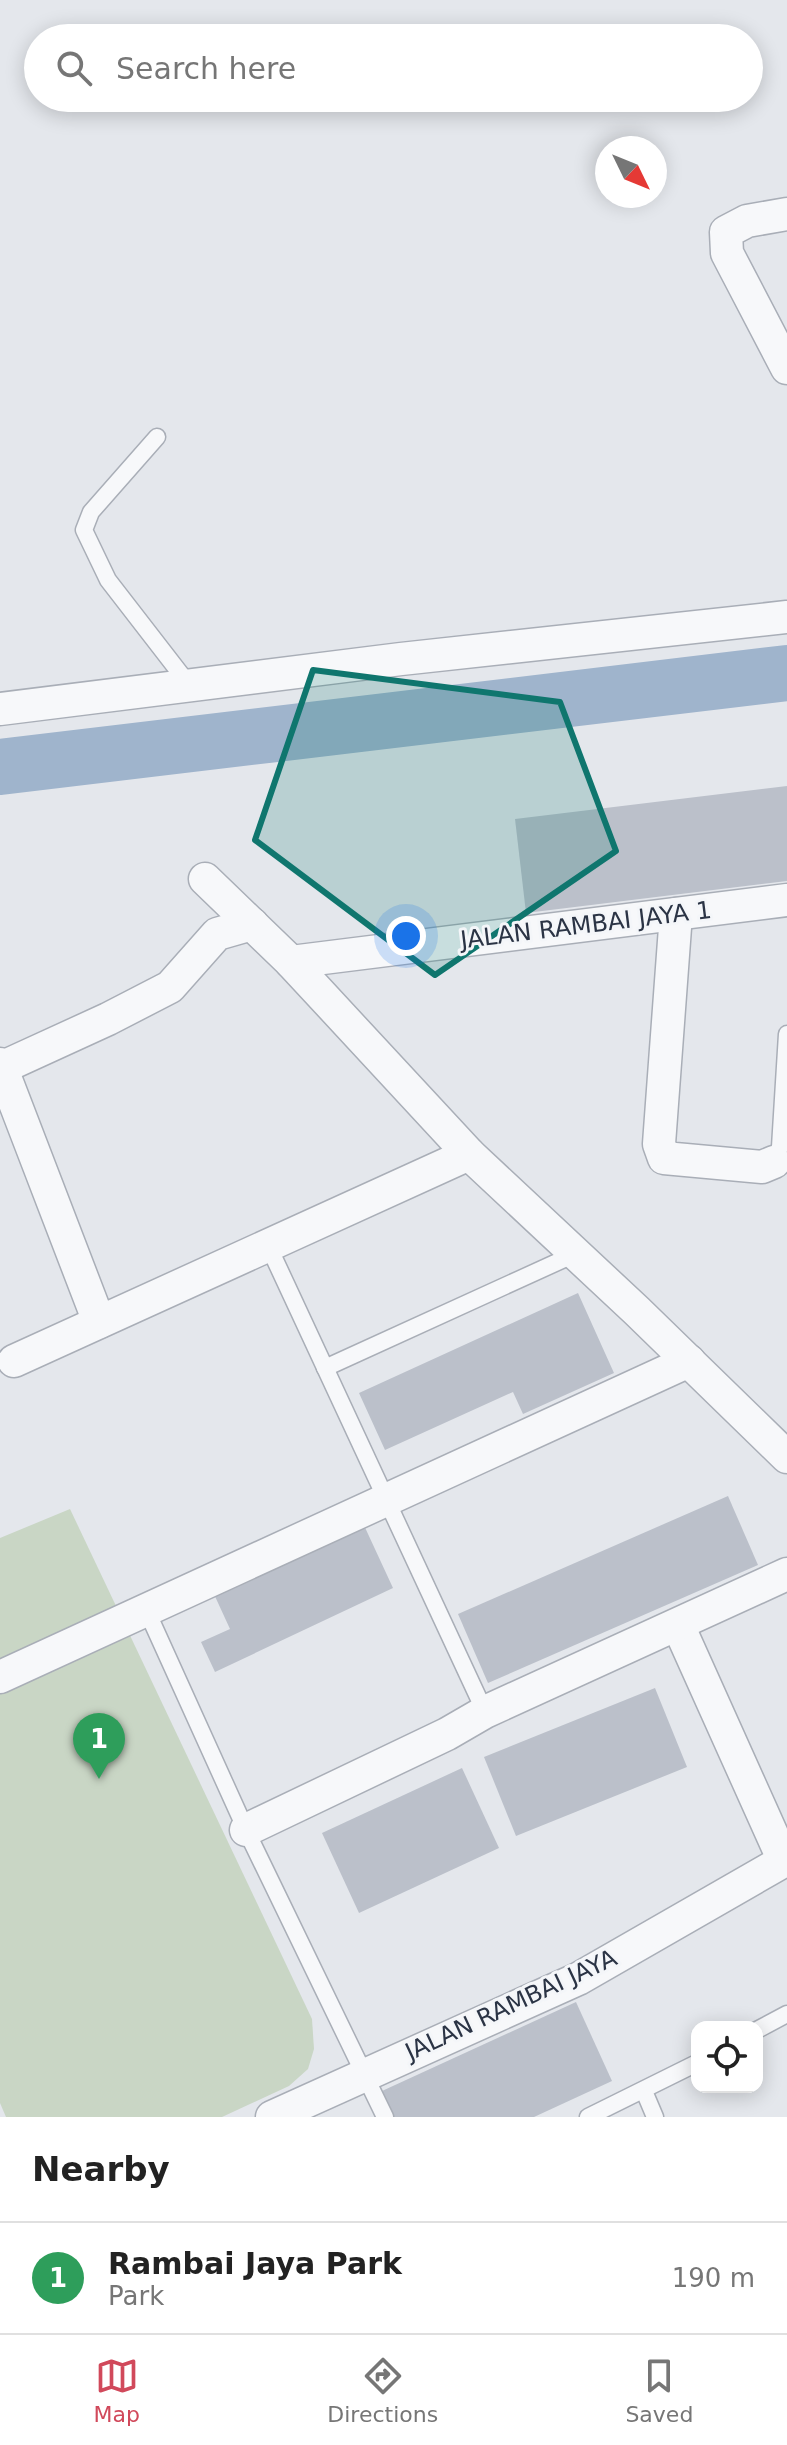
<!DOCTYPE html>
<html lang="en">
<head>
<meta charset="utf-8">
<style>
	:root { --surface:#fff; --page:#f2f2f2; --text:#222; --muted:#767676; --line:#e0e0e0; --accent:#d1495b }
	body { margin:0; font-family:"DejaVu Sans",sans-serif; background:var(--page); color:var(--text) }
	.controls { position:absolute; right:24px; bottom:24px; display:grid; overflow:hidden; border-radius:16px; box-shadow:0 4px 20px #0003 }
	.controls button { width:72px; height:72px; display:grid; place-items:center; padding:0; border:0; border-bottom:2px solid var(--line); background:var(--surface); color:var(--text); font:40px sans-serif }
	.compass { position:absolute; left:595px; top:136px; width:72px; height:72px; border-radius:50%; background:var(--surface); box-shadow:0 4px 20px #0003; rotate:133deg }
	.you { position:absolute; left:406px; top:936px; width:28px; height:28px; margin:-20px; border:6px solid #fff; border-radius:50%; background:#1a73e8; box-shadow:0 0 0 12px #1a73e833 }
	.badge { display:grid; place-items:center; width:52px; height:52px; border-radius:50%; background:var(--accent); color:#fff; font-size:26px; font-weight:700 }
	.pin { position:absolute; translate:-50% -66px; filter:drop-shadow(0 2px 4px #0008) }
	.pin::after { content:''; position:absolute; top:42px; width:28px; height:24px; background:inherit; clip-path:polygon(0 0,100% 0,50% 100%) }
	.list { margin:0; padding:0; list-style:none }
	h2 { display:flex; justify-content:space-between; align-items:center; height:104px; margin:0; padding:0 32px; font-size:34px }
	h2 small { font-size:26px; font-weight:400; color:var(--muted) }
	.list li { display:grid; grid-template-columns:52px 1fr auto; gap:24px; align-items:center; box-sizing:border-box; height:112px; padding:0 32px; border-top:2px solid var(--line) }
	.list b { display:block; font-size:30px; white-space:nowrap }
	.list p { margin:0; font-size:26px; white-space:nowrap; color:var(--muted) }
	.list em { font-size:26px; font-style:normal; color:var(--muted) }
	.icon { flex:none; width:44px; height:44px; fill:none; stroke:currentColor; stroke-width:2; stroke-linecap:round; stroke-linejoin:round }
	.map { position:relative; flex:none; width:787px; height:2117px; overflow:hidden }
	.search { position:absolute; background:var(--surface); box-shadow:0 4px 20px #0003; left:24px; right:24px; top:24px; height:88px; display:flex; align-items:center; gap:20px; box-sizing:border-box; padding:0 28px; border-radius:44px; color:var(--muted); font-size:30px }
	.sheet { height:216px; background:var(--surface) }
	nav { display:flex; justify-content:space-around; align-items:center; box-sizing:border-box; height:112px; border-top:2px solid var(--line); background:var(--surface); font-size:22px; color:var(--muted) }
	nav a { display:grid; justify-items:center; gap:4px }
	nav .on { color:var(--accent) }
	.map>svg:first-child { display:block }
</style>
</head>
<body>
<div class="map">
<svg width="787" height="2117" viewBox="0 0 787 2117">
	<rect width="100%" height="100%" fill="#e4e7ec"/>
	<!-- green -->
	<path fill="#c9d6c5" d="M70,1509l242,510 2,30 -6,20 -19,17 -67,31h-216l-6,-14v-565z"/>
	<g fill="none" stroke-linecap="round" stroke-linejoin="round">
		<!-- river -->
		<path stroke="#9fb4cc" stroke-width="56" d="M0,767l787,-94"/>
	</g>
	<!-- building -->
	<g fill="#bbc0ca">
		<path d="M787,786v95l-261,32 -11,-94z"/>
		<path d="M578,1293l36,80 -91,41 -10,-22 -128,58 -26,-57z"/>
		<path d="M728,1496l30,69 -270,118 -30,-69z"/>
		<path d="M362,1521l31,67 -178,84 -14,-30 29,-13 -17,-37z"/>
		<path d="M655,1688l32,79 -171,69 -32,-79z"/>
		<path d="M462,1768l37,80 -140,65 -37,-80z"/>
		<path d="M576,2002l36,79 -78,36h-140l-12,-26z"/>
	</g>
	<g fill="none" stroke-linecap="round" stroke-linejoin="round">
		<!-- lane casing -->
		<g stroke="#a9aeb7" stroke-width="19">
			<g id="lane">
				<path d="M157,437l-66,75 -7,18 24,50 82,106"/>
				<path d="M774,1162l6,-15 7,-113"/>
				<path d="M268,1245l217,467"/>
				<path d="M325,1368l250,-114"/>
				<path d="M146,1609l100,221 139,287"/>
				<path d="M757,2030l30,-16"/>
				<path d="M644,2091l11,26"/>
				<path d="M588,2117l109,-54"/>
			</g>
		</g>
		<!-- street casing -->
		<g stroke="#a9aeb7" stroke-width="35">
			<g id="street">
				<path d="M787,214l-40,7 -21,11 1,21 60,115"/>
				<path d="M0,709l401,-50 386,-42"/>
				<path d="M205,879l86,83 178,192 168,157 150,146"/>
				<path d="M676,914l-17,230 5,14 98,9 12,-5"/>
				<path d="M291,962l496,-62"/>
				<path d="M0,1064l99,258"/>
				<path d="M1,1068l107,-49 62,-32 47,-53 35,-10"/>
				<path d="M14,1361l455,-207"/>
				<path d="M678,1625l106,236"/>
				<path d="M0,1677l689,-316"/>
				<path d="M246,1830l201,-96 38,-22 302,-138"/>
				<path d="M272,2117l306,-138 209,-120"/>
			</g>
		</g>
		<!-- lane -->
		<use href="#lane" stroke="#f7f8fa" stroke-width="16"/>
		<!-- street -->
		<use href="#street" stroke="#f7f8fa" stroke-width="32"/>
	</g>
	<!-- marked area -->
	<path fill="#0f766e" fill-opacity="0.2" stroke="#0f766e" stroke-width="6" stroke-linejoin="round" d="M313,670l247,32 56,149 -181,124 -180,-135z"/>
	<g text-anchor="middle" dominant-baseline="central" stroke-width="6" stroke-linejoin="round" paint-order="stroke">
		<!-- street labels -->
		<g font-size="24" fill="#2b3445" stroke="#f4f6f9">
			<text transform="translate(586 925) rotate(-7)">JALAN RAMBAI JAYA 1</text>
			<text transform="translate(511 2005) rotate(-25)">JALAN RAMBAI JAYA</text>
		</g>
	</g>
</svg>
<div class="controls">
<button><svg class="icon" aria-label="locate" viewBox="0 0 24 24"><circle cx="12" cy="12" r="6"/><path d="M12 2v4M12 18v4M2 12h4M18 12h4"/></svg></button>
</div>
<svg class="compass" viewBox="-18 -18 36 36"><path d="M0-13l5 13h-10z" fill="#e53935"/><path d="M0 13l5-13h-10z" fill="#767676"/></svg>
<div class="you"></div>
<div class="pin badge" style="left:99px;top:1779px;background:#2e9e5b">1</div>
<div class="search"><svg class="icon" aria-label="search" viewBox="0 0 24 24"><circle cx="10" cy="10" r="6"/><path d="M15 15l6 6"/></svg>Search here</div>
</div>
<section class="sheet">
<h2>Nearby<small></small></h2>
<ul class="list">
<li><span class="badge" style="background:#2e9e5b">1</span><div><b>Rambai Jaya Park</b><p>Park</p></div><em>190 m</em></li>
</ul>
</section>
<nav>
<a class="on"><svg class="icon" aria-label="map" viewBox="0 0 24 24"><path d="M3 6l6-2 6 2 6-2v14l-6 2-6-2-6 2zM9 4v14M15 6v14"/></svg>Map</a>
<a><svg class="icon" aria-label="directions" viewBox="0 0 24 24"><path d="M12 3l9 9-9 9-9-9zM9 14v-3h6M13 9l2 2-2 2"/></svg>Directions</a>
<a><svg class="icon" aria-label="saved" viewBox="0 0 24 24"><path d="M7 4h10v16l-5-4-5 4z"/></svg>Saved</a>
</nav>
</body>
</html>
